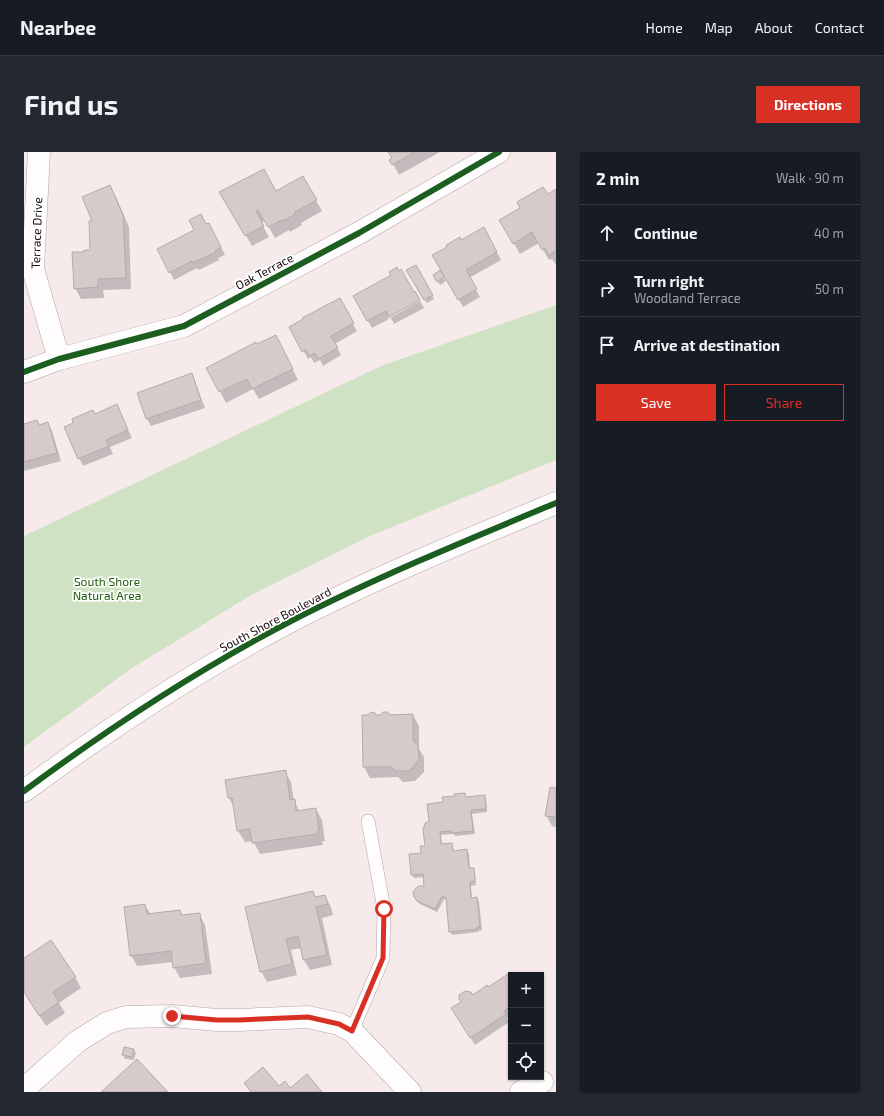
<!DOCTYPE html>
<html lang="en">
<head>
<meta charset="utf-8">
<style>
	:root { --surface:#171b24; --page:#242831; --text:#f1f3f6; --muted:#9ea1a6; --line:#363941; --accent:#d93025 }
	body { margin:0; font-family:"Exo 2",sans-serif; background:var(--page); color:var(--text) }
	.controls { position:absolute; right:12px; bottom:12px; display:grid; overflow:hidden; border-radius:0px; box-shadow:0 1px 3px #0004 }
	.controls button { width:36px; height:36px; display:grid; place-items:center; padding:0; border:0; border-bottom:1px solid var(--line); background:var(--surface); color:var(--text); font:20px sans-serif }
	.stop { position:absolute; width:12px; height:12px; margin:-9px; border:3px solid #d93025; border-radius:50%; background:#fff }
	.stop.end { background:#d93025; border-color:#fff; box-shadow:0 1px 4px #0008 }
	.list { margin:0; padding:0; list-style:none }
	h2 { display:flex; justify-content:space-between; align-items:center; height:52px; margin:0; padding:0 16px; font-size:17px }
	h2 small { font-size:13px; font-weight:400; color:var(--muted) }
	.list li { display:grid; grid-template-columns:26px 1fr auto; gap:12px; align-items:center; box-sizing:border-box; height:56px; padding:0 16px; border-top:1px solid var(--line) }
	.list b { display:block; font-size:15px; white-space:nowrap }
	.list p { margin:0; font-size:13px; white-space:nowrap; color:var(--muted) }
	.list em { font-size:13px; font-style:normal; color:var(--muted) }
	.actions { display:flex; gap:8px; padding:12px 16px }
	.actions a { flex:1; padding:9px 0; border:1px solid var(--accent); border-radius:0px; text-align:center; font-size:14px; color:var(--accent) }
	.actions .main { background:var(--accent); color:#fff }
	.icon { flex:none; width:22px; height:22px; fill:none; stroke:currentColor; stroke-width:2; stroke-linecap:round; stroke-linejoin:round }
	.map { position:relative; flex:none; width:532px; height:940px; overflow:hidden; border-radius:0px }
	header { display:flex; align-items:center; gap:24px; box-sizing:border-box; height:56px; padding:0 20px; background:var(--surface); border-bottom:1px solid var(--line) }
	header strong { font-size:19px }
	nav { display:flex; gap:22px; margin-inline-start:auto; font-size:14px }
	.intro { display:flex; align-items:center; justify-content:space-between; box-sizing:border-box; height:96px; padding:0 24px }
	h1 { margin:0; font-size:28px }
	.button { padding:10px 18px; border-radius:0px; background:var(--accent); color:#fff; font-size:14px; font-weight:700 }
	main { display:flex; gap:24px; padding:0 24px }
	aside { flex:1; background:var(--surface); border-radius:0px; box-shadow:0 1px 3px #0004 }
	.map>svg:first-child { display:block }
</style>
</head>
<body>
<header>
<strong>Nearbee</strong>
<nav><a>Home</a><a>Map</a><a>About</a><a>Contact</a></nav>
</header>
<div class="intro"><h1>Find us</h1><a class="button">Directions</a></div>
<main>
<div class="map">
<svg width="532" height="940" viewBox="0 0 532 940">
	<rect width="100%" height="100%" fill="#f7eaeb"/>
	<!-- green -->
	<path fill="#cfe2c4" d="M532,153v155l-186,76 -117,58 -121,74 -108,79v-211l357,-170z"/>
	<!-- shadow -->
	<g fill="#0003">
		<path d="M366,0h50l-41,23 -8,-15 2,-1z"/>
		<path d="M279,25l19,34 -21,12 1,2 -12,7 -1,-2 -14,8 -10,-18 -4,3 8,14 -17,9 -32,-54h55z"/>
		<path d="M86,34l6,11 13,30 2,62 -28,1 1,8 -23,1 -6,-11 10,-35 6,-3 3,-28z"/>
		<path d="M532,38v75l-4,-6 -3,1 -10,-17 -19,11 -20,-34z"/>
		<path d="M182,73l7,7 12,23 -7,3 1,2 -20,10 -2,-2 -23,12 -4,-8z"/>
		<path d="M460,76l17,32 -32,18 11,19 -17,10 -29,-52z"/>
		<path d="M391,114l19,33 -7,4 -3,-4z"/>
		<path d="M416,120l6,9 -6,4 -6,-10z"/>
		<path d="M390,141l5,7 -31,17v2l32,-18 4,7 -30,16 -3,-6 -19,10 -18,-31z"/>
		<path d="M315,148l18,31 -22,13 6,11 -18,11 -3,-6 -6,3 -3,-6 -3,2 -18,-32z"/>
		<path d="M233,193l25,2 16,33 -39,19 -6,-10 -27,14 -18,-35z"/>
		<path d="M167,223l4,7 10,26 -54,18 -4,-7 -9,-26z"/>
		<path d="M96,261l12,25 -22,9 3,7 -30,12 -18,-38 30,-13z"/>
		<path d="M24,271l4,8 9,30 -37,10v-46l15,1z"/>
		<path d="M389,563l6,11v23l5,8v15l-9,9 -12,1 -5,-5 -28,1 -6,-11 12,-51z"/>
		<path d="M261,620l6,10 3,19 6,11 16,-3 6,11 3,21h-3l1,4 -63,9 -7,-13 -8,1 -7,-11 -3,-22 -6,-11 -3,-18z"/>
		<path d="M532,637v38l-4,-1 -6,-11z"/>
		<path d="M441,642l2,4 17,-2 2,3 1,13 -15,2 3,20 -20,2 -1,-2 -13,1 1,10 10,-1 2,8 13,-2 2,4 1,15h3l2,4 1,12 -5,1 1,13 5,-1 2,4 3,28 -4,1 1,1 -27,3 -2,-4 -3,-31 -3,-1 -7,13 -17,-8 -3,-3 8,-14 -1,-10 -10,1 -2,-4 14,-27 4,-25 14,-19z"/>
		<path d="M289,740l3,6 9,-2 6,11 2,8 -11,3 10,47 -22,5 -6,-10 -3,-12 -10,2 6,25 -30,7 -6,-11z"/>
		<path d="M121,753l6,10 29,-4 3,5 16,-2 6,11 7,49 -32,4 -6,-11 -1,-5 -36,4 -6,-11z"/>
		<path d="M0,807l51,18 6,11 -22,15 6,10 -19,13 -22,-34z"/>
		<path d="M487,828v36l-4,2 2,4 -34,23 -18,-29 16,-20z"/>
		<path d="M110,898l2,3 -2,7 -9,-1 -2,-4z"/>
	</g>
	<!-- building -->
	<g fill="#d7cacb" stroke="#b7aaab">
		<path d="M364,0h27l-23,13 -3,-5 3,-2z"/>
		<path d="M240,17l12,22 27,-15 14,24 -22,12 1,2 -13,7 -1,-1 -14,7 -10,-17 -2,1 8,15 -19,10 -26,-44z"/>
		<path d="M86,33l13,30 3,63 -28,1v8l-24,2 -2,-37h12v-2h6l-1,-29h3l-10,-24z"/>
		<path d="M519,35l5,7 8,-5v62l-7,4 -4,-7 -3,2 -10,-18 -19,12 -14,-24 21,-12 -3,-6z"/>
		<path d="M177,62l5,10 3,-1 12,24 -6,4 1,1 -23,11 -1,-2 -23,12 -12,-24 37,-19 -5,-10z"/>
		<path d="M460,75l13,25 -31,18 11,19 -19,11 -26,-45 15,-8 -1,-2 14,-8 1,3z"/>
		<path d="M392,113l17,30 -9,5 -18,-30z"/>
		<path d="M373,115l2,4 2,-2 13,23 1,-1 5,9 -31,17 -3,-6 -19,10 -14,-25 38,-21 -2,-3z"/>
		<path d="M416,118l4,7 -7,5 -4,-7z"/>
		<path d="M316,146l14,25 -23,13 7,12 -20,11 -3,-6 -6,3 -3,-6 -4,2 -13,-25 14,-8 -1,-1z"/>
		<path d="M252,183l17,34 -41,20 -5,-10 -28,13 -13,-24 50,-26 1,2z"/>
		<path d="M168,221l9,27 -55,19 -9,-26z"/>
		<path d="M93,252l11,26 -22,10 3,6 -31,13 -14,-32 9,-4 -1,-4 21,-9 2,4z"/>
		<path d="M13,268l2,5 9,-3 9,31 -33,9v-38z"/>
		<path d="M350,560l2,3h5l2,-3h5l2,3 23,-1v27l5,4 1,15 -10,11h-13l-5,-4h-28l-1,-52h5l3,-2z"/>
		<path d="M262,618l4,30 5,-1 1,12 20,-3 3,22 -2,1v3l-65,9 -2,-14 -13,2 -5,-33h-4l-3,-18z"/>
		<path d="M526,635l6,1v29l-11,-1z"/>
		<path d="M441,641l1,4 19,-2 1,14 -15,1 2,21 -21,2v-2l-12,1 1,12 11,-1 1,8 14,-2 2,19h5l1,13 -5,1 1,16 6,-1 3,30h-3v2l-28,3 -3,-34 -4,-2 -7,13 -18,-8 -3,-4 -1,-4 2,-4 4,-3h5l-1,-12 -12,1 -2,-21 12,-1 -1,-7h5l-2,-16 2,-7 4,-2 -2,-17 16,-2 -1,-5 13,-1 -1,-2z"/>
		<path d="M289,739l2,6 10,-2 3,9 -12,3 11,48 -24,5 -5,-24 -12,3 6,25 -32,8 -15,-65z"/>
		<path d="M121,752l2,10 33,-4 1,5 19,-2 6,50 -33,5 -2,-17 -41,5 -6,-49z"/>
		<path d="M27,788l25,37 -23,15 6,10 -20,14 -15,-24v-34z"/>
		<path d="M484,822l3,4v28l-7,5 2,3 -36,24 -19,-30 10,-6 -2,-3v-4l6,-4 6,1 2,3 14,-10 1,2z"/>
		<path d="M100,895l10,2 -2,8 -10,-2z"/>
		<path d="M113,907l31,33h-67z"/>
		<path d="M239,915l16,19 6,-5 5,7 17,-14 15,18h-71l-7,-9z"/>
	</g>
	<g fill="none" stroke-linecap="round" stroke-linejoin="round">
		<!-- service casing -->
		<g stroke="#b3a6a7" stroke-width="14">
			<path id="service" d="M328,879l31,-73 1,-49 -16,-88"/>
		</g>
		<!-- minor casing -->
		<g stroke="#b3a6a7" stroke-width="23">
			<g id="minor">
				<path d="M15,0l-6,117 26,90"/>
				<path d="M0,220l35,-13 125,-33 175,-93 140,-81"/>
				<path d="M0,937l54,-48 29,-18 19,-6 46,-1 45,4h22l69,-3 31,7 13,7 58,61"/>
				<path d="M497,940l21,-10"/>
			</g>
		</g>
		<!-- secondary casing -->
		<g stroke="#b3a6a7" stroke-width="23">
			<path id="secondary" d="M0,639c85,-63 173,-121 267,-170 86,-44 176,-81 265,-118"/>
		</g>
		<!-- service -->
		<use href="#service" stroke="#fefcfc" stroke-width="13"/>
		<!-- minor -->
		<use href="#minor" stroke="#fefcfc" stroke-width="22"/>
		<!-- secondary -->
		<use href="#secondary" stroke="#fefcfc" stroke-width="22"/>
		<!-- cycleway casing -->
		<g stroke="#fff" stroke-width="8">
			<g id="cycleway">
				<path d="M0,220l35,-13 125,-33 175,-93 140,-81"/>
				<path d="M0,639c85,-63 173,-121 267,-170 86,-44 176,-81 265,-118"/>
			</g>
		</g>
		<!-- cycleway -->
		<use href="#cycleway" stroke="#1b5e20" stroke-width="6"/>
	</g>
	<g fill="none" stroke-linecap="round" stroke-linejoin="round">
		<!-- route -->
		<path stroke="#d93025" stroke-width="5" d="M148,864l45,4h22l69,-3 31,7 13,7 31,-73 1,-49"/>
	</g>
	<g text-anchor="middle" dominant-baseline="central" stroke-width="3.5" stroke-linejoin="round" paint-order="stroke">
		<!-- street labels -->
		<g font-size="12" fill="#16090b" stroke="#fff">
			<text transform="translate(12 81) rotate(-88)">Terrace Drive</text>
			<text transform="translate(240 119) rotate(-28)">Oak Terrace</text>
			<text transform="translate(251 467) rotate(-28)">South Shore Boulevard</text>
		</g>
		<!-- park labels -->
		<g font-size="12" fill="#1b5e08" stroke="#fff">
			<text x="83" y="429">South Shore<tspan x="83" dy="14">Natural Area</tspan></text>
		</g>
	</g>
</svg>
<div class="controls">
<button>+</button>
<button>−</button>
<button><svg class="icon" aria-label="locate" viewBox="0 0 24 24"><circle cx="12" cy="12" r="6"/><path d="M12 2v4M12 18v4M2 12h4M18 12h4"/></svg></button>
</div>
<div class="stop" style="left:360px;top:757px"></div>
<div class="stop end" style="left:148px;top:864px"></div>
</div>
<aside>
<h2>2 min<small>Walk · 90 m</small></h2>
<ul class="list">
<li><svg class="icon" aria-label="ahead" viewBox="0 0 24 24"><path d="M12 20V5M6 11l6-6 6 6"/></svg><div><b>Continue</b></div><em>40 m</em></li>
<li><svg class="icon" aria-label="right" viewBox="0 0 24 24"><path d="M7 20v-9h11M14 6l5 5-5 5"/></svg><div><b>Turn right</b><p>Woodland Terrace</p></div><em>50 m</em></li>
<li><svg class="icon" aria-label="arrive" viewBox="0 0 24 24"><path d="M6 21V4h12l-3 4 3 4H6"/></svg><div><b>Arrive at destination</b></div></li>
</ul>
<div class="actions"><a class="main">Save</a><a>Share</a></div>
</aside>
</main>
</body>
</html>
